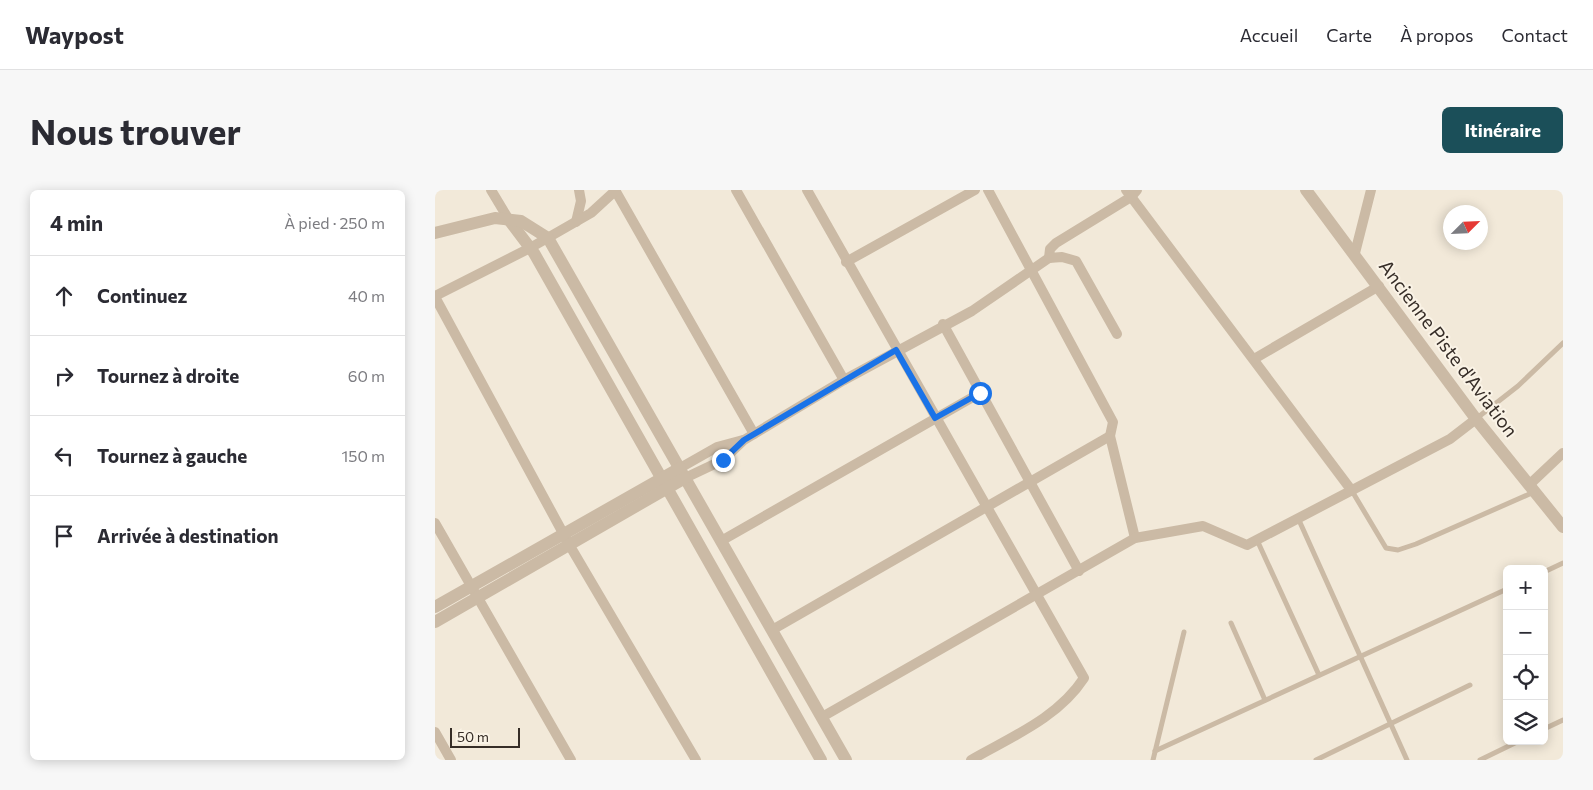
<!DOCTYPE html>
<html lang="fr">
<head>
<meta charset="utf-8">
<style>
	:root { --surface:#fff; --page:#f7f7f7; --text:#2b2b33; --muted:#7c7c81; --line:#e1e1e2; --accent:#1b4f59 }
	body { margin:0; font-family:Commissioner,sans-serif; background:var(--page); color:var(--text) }
	.controls { position:absolute; right:15px; bottom:15px; display:grid; overflow:hidden; border-radius:8px; box-shadow:0 2px 12px #0003 }
	.controls button { width:45px; height:45px; display:grid; place-items:center; padding:0; border:0; border-bottom:1px solid var(--line); background:var(--surface); color:var(--text); font:25px sans-serif }
	.compass { position:absolute; left:1008px; top:15px; width:45px; height:45px; border-radius:50%; background:var(--surface); box-shadow:0 2px 12px #0003; rotate:66deg }
	.scale { position:absolute; left:15px; bottom:12px; width:70px; box-sizing:border-box; padding-left:5px; border:2px solid #362d27; border-top:0; font-size:14px; line-height:18px; white-space:nowrap; color:#362d27; -webkit-text-stroke:4px #faf3e6; paint-order:stroke }
	.stop { position:absolute; width:15px; height:15px; margin:-11px; border:4px solid #1a73e8; border-radius:50%; background:#fff }
	.stop.end { background:#1a73e8; border-color:#fff; box-shadow:0 1px 5px #0008 }
	.list { margin:0; padding:0; list-style:none }
	h2 { display:flex; justify-content:space-between; align-items:center; height:65px; margin:0; padding:0 20px; font-size:21px }
	h2 small { font-size:16px; font-weight:400; color:var(--muted) }
	.list li { display:grid; grid-template-columns:32px 1fr auto; gap:15px; align-items:center; box-sizing:border-box; height:80px; padding:0 20px; border-top:1px solid var(--line) }
	.list b { display:block; font-size:19px; white-space:nowrap }
	.list em { font-size:16px; font-style:normal; color:var(--muted) }
	.icon { flex:none; width:28px; height:28px; fill:none; stroke:currentColor; stroke-width:2; stroke-linecap:round; stroke-linejoin:round }
	.map { position:relative; flex:none; width:1128px; height:570px; overflow:hidden; border-radius:8px }
	header { display:flex; align-items:center; gap:30px; box-sizing:border-box; height:70px; padding:0 25px; background:var(--surface); border-bottom:1px solid var(--line) }
	header strong { font-size:24px }
	nav { display:flex; gap:28px; margin-inline-start:auto; font-size:18px }
	.intro { display:flex; align-items:center; justify-content:space-between; box-sizing:border-box; height:120px; padding:0 30px }
	h1 { margin:0; font-size:35px }
	.button { padding:12px 22px; border-radius:8px; background:var(--accent); color:#fff; font-size:18px; font-weight:700 }
	main { display:flex; gap:30px; padding:0 30px }
	aside { flex:1; background:var(--surface); border-radius:8px; box-shadow:0 2px 12px #0003 }
	.map>svg:first-child { display:block }
</style>
</head>
<body>
<header>
<strong>Waypost</strong>
<nav><a>Accueil</a><a>Carte</a><a>À propos</a><a>Contact</a></nav>
</header>
<div class="intro"><h1>Nous trouver</h1><a class="button">Itinéraire</a></div>
<main>
<aside>
<h2>4 min<small>À pied · 250 m</small></h2>
<ul class="list">
<li><svg class="icon" aria-label="ahead" viewBox="0 0 24 24"><path d="M12 20V5M6 11l6-6 6 6"/></svg><div><b>Continuez</b></div><em>40 m</em></li>
<li><svg class="icon" aria-label="right" viewBox="0 0 24 24"><path d="M7 20v-9h11M14 6l5 5-5 5"/></svg><div><b>Tournez à droite</b></div><em>60 m</em></li>
<li><svg class="icon" aria-label="left" viewBox="0 0 24 24"><path d="M17 20v-9H6M10 6l-5 5 5 5"/></svg><div><b>Tournez à gauche</b></div><em>150 m</em></li>
<li><svg class="icon" aria-label="arrive" viewBox="0 0 24 24"><path d="M6 21V4h12l-3 4 3 4H6"/></svg><div><b>Arrivée à destination</b></div></li>
</ul>
</aside>
<div class="map">
<svg width="1128" height="570" viewBox="0 0 1128 570">
	<rect width="100%" height="100%" fill="#f2e9d9"/>
	<g fill="none" stroke-linecap="round" stroke-linejoin="round">
		<!-- service -->
		<g stroke="#cbbaa5" stroke-width="5">
			<path d="M1042,228l41,-32 45,-43"/>
			<path d="M917,301l34,57 12,2 18,-6 118,-52"/>
			<path d="M863,328l109,242"/>
			<path d="M822,350l62,135"/>
			<path d="M1109,382l19,-9"/>
			<path d="M796,433l34,77"/>
			<path d="M1109,539l19,-9"/>
			<path d="M720,561l352,-162"/>
			<path d="M718,570l31,-128"/>
			<path d="M881,570l154,-75"/>
			<path d="M1045,570l39,-19"/>
		</g>
		<!-- minor -->
		<g stroke="#cbbaa5" stroke-width="10">
			<path d="M56,0l18,30"/>
			<path d="M180,0l139,244"/>
			<path d="M301,0l108,190"/>
			<path d="M372,0l277,488c-26,40 -73,59 -113,82"/>
			<path d="M553,0l125,232 -3,14 25,102"/>
			<path d="M691,0l226,301"/>
			<path d="M141,32l5,-21 -2,-11"/>
			<path d="M920,63l16,-63"/>
			<path d="M614,68l1,-9 6,-6 75,-46 6,-7"/>
			<path d="M411,72l129,-72"/>
			<path d="M0,106l95,-48 61,-35 25,-23"/>
			<path d="M0,107l135,249 126,214"/>
			<path d="M508,134l136,247"/>
			<path d="M819,169l125,-73"/>
			<path d="M245,278l37,-21 26,-7"/>
			<path d="M250,288l38,-18 21,-20 100,-60 128,-69 77,-53 13,-1 14,4 41,73"/>
			<path d="M1094,295l34,-32"/>
			<path d="M0,333l136,237"/>
			<path d="M286,351l259,-148"/>
			<path d="M337,440l338,-194"/>
			<path d="M387,527l313,-179 68,-12 44,19 203,-106 26,-20"/>
			<path d="M0,542l16,28"/>
		</g>
		<!-- tertiary -->
		<g stroke="#cbbaa5" stroke-width="12">
			<path d="M871,0l170,229 87,108"/>
			<path d="M74,30l25,33 287,507"/>
			<path d="M0,43l60,-15 26,3 27,17 298,522"/>
			<path d="M0,417l245,-139"/>
			<path d="M0,432l250,-144"/>
		</g>
	</g>
	<g fill="none" stroke-linecap="round" stroke-linejoin="round">
		<!-- route -->
		<path stroke="#1a73e8" stroke-width="6" d="M288,270l21,-20 152,-90 39,68 45,-25"/>
	</g>
	<g text-anchor="middle" dominant-baseline="central" stroke-width="4" stroke-linejoin="round" paint-order="stroke">
		<!-- street labels -->
		<g font-size="19" fill="#362d27" stroke="#faf3e6">
			<text transform="translate(1014 158) rotate(53)">Ancienne Piste d'Aviation</text>
		</g>
	</g>
</svg>
<div class="controls">
<button>+</button>
<button>−</button>
<button><svg class="icon" aria-label="locate" viewBox="0 0 24 24"><circle cx="12" cy="12" r="6"/><path d="M12 2v4M12 18v4M2 12h4M18 12h4"/></svg></button>
<button><svg class="icon" aria-label="layers" viewBox="0 0 24 24"><path d="M12 4l9 5-9 5-9-5zM3 14l9 5 9-5"/></svg></button>
</div>
<svg class="compass" viewBox="-18 -18 36 36"><path d="M0-13l5 13h-10z" fill="#e53935"/><path d="M0 13l5-13h-10z" fill="#7c7c81"/></svg>
<div class="scale">50 m</div>
<div class="stop" style="left:545px;top:203px"></div>
<div class="stop end" style="left:288px;top:270px"></div>
</div>
</main>
</body>
</html>
